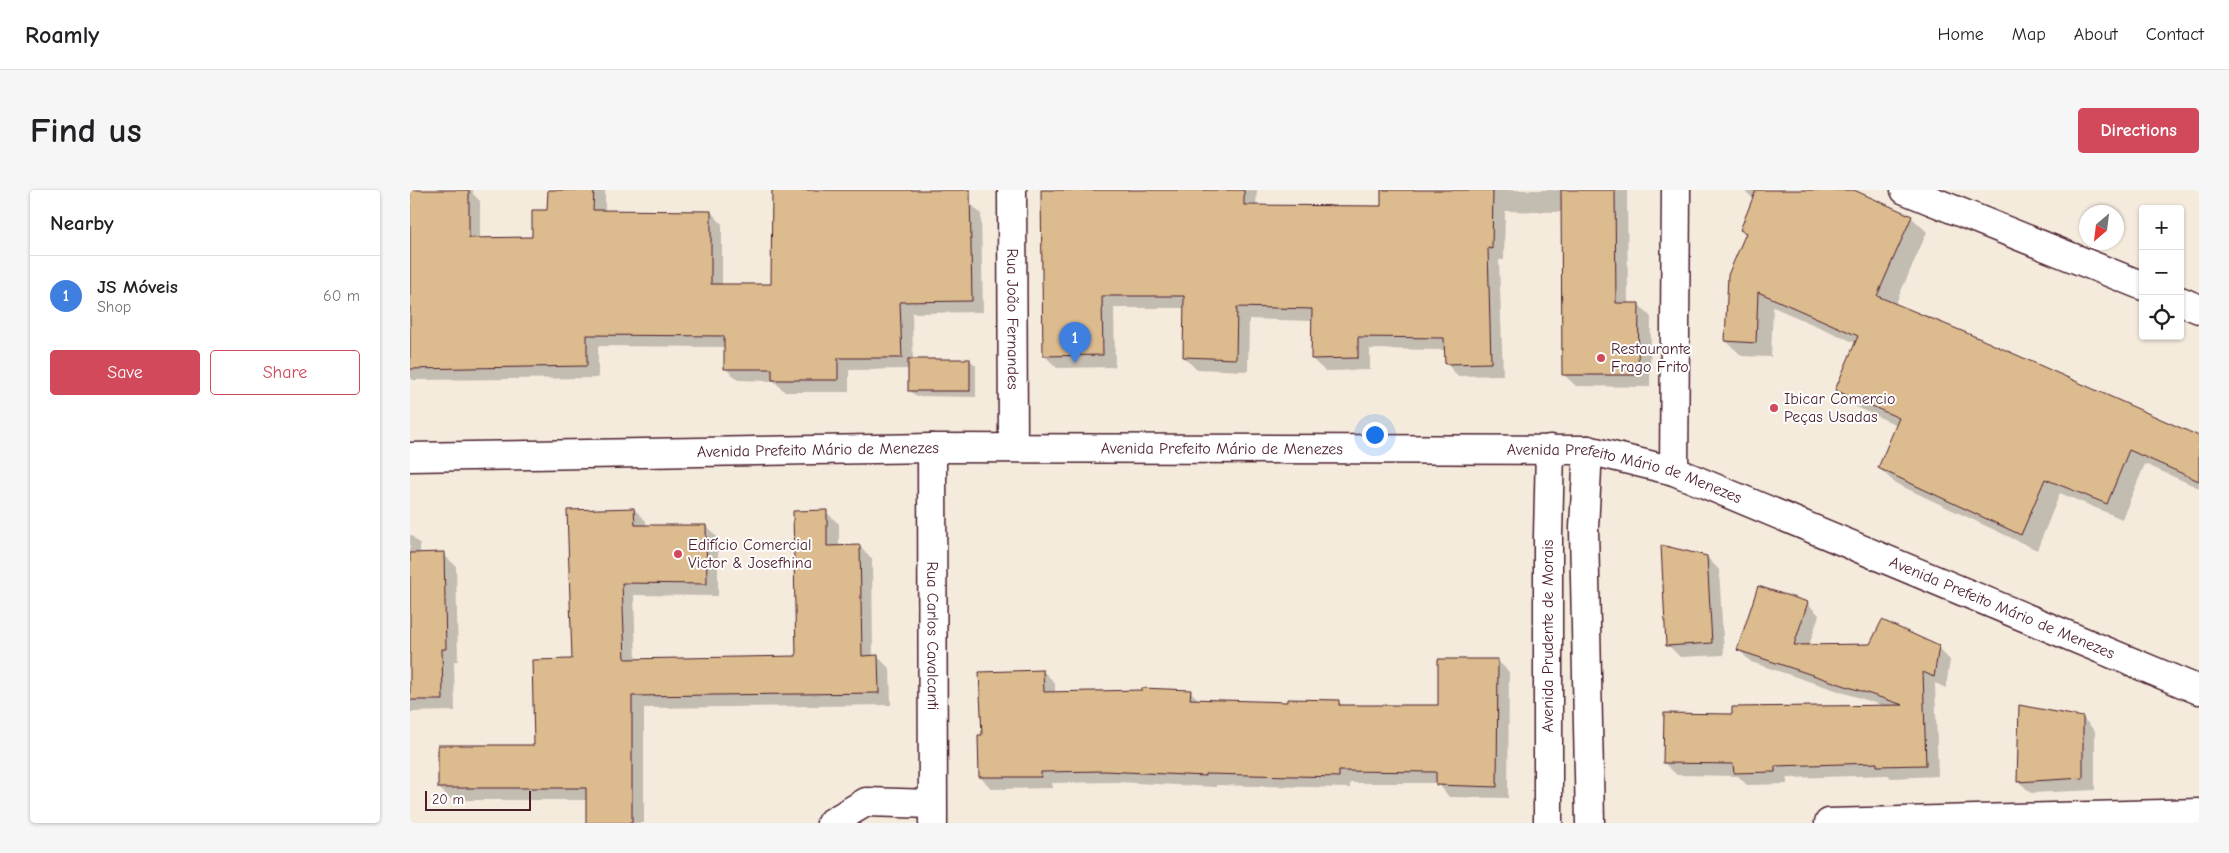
<!DOCTYPE html>
<html lang="en">
<head>
<meta charset="utf-8">
<style>
	:root { --surface:#fff; --page:#f6f6f6; --text:#202124; --muted:#757577; --line:#e0e0e0; --accent:#d1495b }
	body { margin:0; font-family:"Comic Neue",sans-serif; background:var(--page); color:var(--text) }
	.controls { position:absolute; right:15px; top:15px; display:grid; overflow:hidden; border-radius:5px; box-shadow:0 1px 4px #0004 }
	.controls button { width:45px; height:45px; display:grid; place-items:center; padding:0; border:0; border-bottom:1px solid var(--line); background:var(--surface); color:var(--text); font:25px sans-serif }
	.compass { position:absolute; left:1669px; top:15px; width:45px; height:45px; border-radius:50%; background:var(--surface); box-shadow:0 1px 4px #0004; rotate:208deg }
	.scale { position:absolute; left:15px; bottom:12px; width:106px; box-sizing:border-box; padding-left:5px; border:2px solid #4a1f2b; border-top:0; font-size:14px; line-height:18px; white-space:nowrap; color:#4a1f2b; -webkit-text-stroke:4px #fff; paint-order:stroke }
	.you { position:absolute; left:964px; top:244px; width:18px; height:18px; margin:-12px; border:4px solid #fff; border-radius:50%; background:#1a73e8; box-shadow:0 0 0 8px #1a73e833 }
	.badge { display:grid; place-items:center; width:32px; height:32px; border-radius:50%; background:var(--accent); color:#fff; font-size:16px; font-weight:700 }
	.pin { position:absolute; translate:-50% -41px; filter:drop-shadow(0 1px 2px #0008) }
	.pin::after { content:''; position:absolute; top:26px; width:18px; height:15px; background:inherit; clip-path:polygon(0 0,100% 0,50% 100%) }
	.list { margin:0; padding:0; list-style:none }
	h2 { display:flex; justify-content:space-between; align-items:center; height:65px; margin:0; padding:0 20px; font-size:21px }
	h2 small { font-size:16px; font-weight:400; color:var(--muted) }
	.list li { display:grid; grid-template-columns:32px 1fr auto; gap:15px; align-items:center; box-sizing:border-box; height:80px; padding:0 20px; border-top:1px solid var(--line) }
	.list b { display:block; font-size:19px; white-space:nowrap }
	.list p { margin:0; font-size:16px; white-space:nowrap; color:var(--muted) }
	.list em { font-size:16px; font-style:normal; color:var(--muted) }
	.actions { display:flex; gap:10px; padding:15px 20px }
	.actions a { flex:1; padding:11px 0; border:1px solid var(--accent); border-radius:5px; text-align:center; font-size:18px; color:var(--accent) }
	.actions .main { background:var(--accent); color:#fff }
	.icon { flex:none; width:28px; height:28px; fill:none; stroke:currentColor; stroke-width:2; stroke-linecap:round; stroke-linejoin:round }
	.map { position:relative; flex:none; width:1789px; height:633px; overflow:hidden; border-radius:5px }
	header { display:flex; align-items:center; gap:30px; box-sizing:border-box; height:70px; padding:0 25px; background:var(--surface); border-bottom:1px solid var(--line) }
	header strong { font-size:24px }
	nav { display:flex; gap:28px; margin-inline-start:auto; font-size:18px }
	.intro { display:flex; align-items:center; justify-content:space-between; box-sizing:border-box; height:120px; padding:0 30px }
	h1 { margin:0; font-size:35px }
	.button { padding:12px 22px; border-radius:5px; background:var(--accent); color:#fff; font-size:18px; font-weight:700 }
	main { display:flex; gap:30px; padding:0 30px }
	aside { flex:1; background:var(--surface); border-radius:5px; box-shadow:0 1px 4px #0004 }
	.map>svg:first-child { display:block }
</style>
</head>
<body>
<header>
<strong>Roamly</strong>
<nav><a>Home</a><a>Map</a><a>About</a><a>Contact</a></nav>
</header>
<div class="intro"><h1>Find us</h1><a class="button">Directions</a></div>
<main>
<aside>
<h2>Nearby<small></small></h2>
<ul class="list">
<li><span class="badge" style="background:#3f7fe0">1</span><div><b>JS Móveis</b><p>Shop</p></div><em>60 m</em></li>
</ul>
<div class="actions"><a class="main">Save</a><a>Share</a></div>
</aside>
<div class="map">
<svg width="1789" height="633" viewBox="0 0 1789 633">
	<rect width="100%" height="100%" fill="#f4ebdd"/>
	<filter id="ink" filterUnits="userSpaceOnUse"><feTurbulence type="fractalNoise" baseFrequency=".02" numOctaves="2"/><feDisplacementMap in="SourceGraphic" scale="10" xChannelSelector="R" yChannelSelector="G"/><feConvolveMatrix kernelMatrix="1 2 1 2 8 2 1 2 1" color-interpolation-filters="sRGB"/></filter>
	<g filter="url(#ink)">
		<!-- shadow -->
		<g fill="#0003">
			<path d="M0,0h63v4l7,7v38l53,-1 16,-27v-21h56v22h106l11,12v61l50,1 1,-96h196l1,13 11,11 2,98 -71,1 1,47h57l6,6v31l-60,-1 -7,-6v-21l-60,1v22h-64l-11,-11 -36,-1 -12,-11v-22l-128,-1v32l-185,2 -3,-3z"/>
			<path d="M658,0h189l-1,16 126,2v-18h245l1,114h10l13,13 -1,70 -74,-1 -13,-12 -1,-162 -57,-1 -1,49h-5l4,115 -45,1 -12,-13 -1,-13 -75,-1v21l-45,1 -13,-12 1,-38 -64,-2 -1,52 -52,-2 -12,-12 1,-49h-71l1,59 -58,1 -13,-13z"/>
			<path d="M1333,0h108l60,27 16,15 -32,73 304,132v51l-54,-24 -23,55 -62,-26 -23,57 -142,-67 -16,-15 18,-43 -45,-20 -16,-15 20,-47 -83,-36 -2,50 -29,-1 -16,-15 20,-106 -4,-5 12,-31z"/>
			<path d="M224,319l12,12v5h60l12,12v58l-84,-1 2,65 161,-2 29,-146 13,12v23l20,-1 13,13 1,98h5l12,12 1,36 -247,3v115h-57v-23h-135l-13,-12 96,-42 39,-86z"/>
			<path d="M0,344l10,10v10h23l13,12 2,95h-4l1,50 -45,1z"/>
			<path d="M1297,367l12,13 5,85 -44,2 -12,-12z"/>
			<path d="M1397,413l12,12 -10,31 129,2 12,12 -4,28 -11,-5 3,93 -47,2 -3,-3 -101,3v6l-40,1 -9,-9 -61,-1 -13,-12 69,-48 151,-9 -133,-44 -12,-12z"/>
			<path d="M1087,470l12,12 -1,126 -59,-1 -11,-14h-88v5l-134,-3v2l-99,-5 -65,1 1,5 -61,1 -12,-12 3,-41 60,-65 12,12v10l135,-2 10,10 88,3 50,-3 5,5 97,1z"/>
			<path d="M1673,528l12,13v59l-64,3 -13,-12z"/>
		</g>
		<!-- building -->
		<g fill="#dcbb8f" stroke="#4a1f2b">
			<path d="M0,0h59v48l63,-1v-27h15l1,-20h46l-1,20 118,1v73h60l1,-94h198l2,111 -72,1 2,56h-64v22h-66v-11h-48v-33l-137,-1v31l-177,3z"/>
			<path d="M631,0h203v15l137,1v-16h112l-1,59 -4,-1 3,115 -46,1 -1,-26 -86,-1v21l-47,1 1,-50 -75,-2 -1,52 -53,-2 1,-61h-82l1,59 -60,1z"/>
			<path d="M1151,0h54l1,113h23l-1,72h-76z"/>
			<path d="M1346,0h98l58,26 -35,80 97,40 225,100v45l-70,-31 -22,54 -62,-25 -24,56 -143,-67 21,-50 -64,-28 23,-54 -100,-44 -2,51 -31,-2 3,-66 18,-42 -6,-3z"/>
			<rect x="498" y="169" width="62" height="32"/>
			<path d="M224,318l1,17h71l1,59 -85,-1 3,76 171,-3 -3,-145 34,-1v36l33,-1 2,111 16,-1 1,38 -247,3v127h-46v-35h-148v-43h96l-2,-85 40,-1 -5,-149z"/>
			<path d="M1251,355l46,11 5,87 -46,3z"/>
			<path d="M34,362l2,97h-4l1,51h-33v-147z"/>
			<path d="M1348,396l50,16 -14,43 76,-1 12,-24 57,26 -5,31 -11,-5 3,93 -49,1v-3l-102,3v6l-41,1 -1,-9 -70,-1 1,-50 68,1v-7l171,-2 -166,-55z"/>
			<path d="M1028,469h60l-1,128 -61,-2v-13l-97,-1v6l-134,-3v2l-100,-5 -64,1v5h-62l-1,-42h4l-3,-63 64,-2 1,22 98,-2v-2l49,2 -1,9 97,3v-3l52,1v5h99z"/>
			<path d="M1609,515l64,12v61l-66,4z"/>
		</g>
		<g fill="none" stroke-linecap="round" stroke-linejoin="round">
			<!-- minor casing -->
			<g stroke="#4a1f2b" stroke-width="31">
				<g id="minor">
					<path id="s1" d="M602,0l1,257"/>
					<path d="M1495,0l238,96"/>
					<path d="M1770,111l19,8"/>
					<path id="s2" d="M522,258l1,375"/>
					<path d="M1178,260l-4,78 6,295"/>
					<path d="M1264,281l2,-281"/>
					<path d="M421,633l35,-21 66,2"/>
					<path d="M1138,633v-287l2,-87"/>
					<path d="M1419,633l370,-10"/>
				</g>
			</g>
			<!-- major casing -->
			<g stroke="#4a1f2b" stroke-width="31">
				<g id="major">
					<path id="s3" d="M0,267l522,-9 656,2 86,21 525,219"/>
				</g>
			</g>
			<!-- minor -->
			<use href="#minor" stroke="#fff" stroke-width="28"/>
			<!-- major -->
			<use href="#major" stroke="#fff" stroke-width="28"/>
		</g>
	</g>
	<!-- markers -->
	<g fill="#d1495b" stroke="#fff" stroke-width="2">
		<circle cx="1191" cy="168" r="5"/>
		<circle cx="1364" cy="218" r="5"/>
		<circle cx="268" cy="364" r="5"/>
	</g>
	<g text-anchor="middle" dominant-baseline="central" stroke-width="4" stroke-linejoin="round" paint-order="stroke">
		<!-- street labels -->
		<g font-size="16" fill="#4a1f2b" stroke="#fff">
			<text stroke="none"><textPath href="#s1" startOffset="129">Rua João Fernandes</textPath></text>
			<text stroke="none"><textPath href="#s3" startOffset="812">Avenida Prefeito Mário de Menezes</textPath></text>
			<text stroke="none"><textPath href="#s3" startOffset="408">Avenida Prefeito Mário de Menezes</textPath></text>
			<text stroke="none"><textPath href="#s3" startOffset="1218">Avenida Prefeito Mário de Menezes</textPath></text>
			<text stroke="none"><textPath href="#s3" startOffset="1622">Avenida Prefeito Mário de Menezes</textPath></text>
			<text stroke="none"><textPath href="#s2" startOffset="188">Rua Carlos Cavalcanti</textPath></text>
			<text transform="translate(1138 446) rotate(-90)">Avenida Prudente de Morais</text>
		</g>
		<!-- poi labels -->
		<g font-size="16" fill="#4a1f2b" stroke="#fff" text-anchor="start">
			<text x="1201" y="159">Restaurante<tspan x="1201" dy="18">Frago Frito</tspan></text>
			<text x="1374" y="209">Ibicar Comercio<tspan x="1374" dy="18">Peças Usadas</tspan></text>
			<text x="278" y="355">Edifício Comercial<tspan x="278" dy="18">Victor &amp; Josefhina</tspan></text>
		</g>
	</g>
</svg>
<div class="controls">
<button>+</button>
<button>−</button>
<button><svg class="icon" aria-label="locate" viewBox="0 0 24 24"><circle cx="12" cy="12" r="6"/><path d="M12 2v4M12 18v4M2 12h4M18 12h4"/></svg></button>
</div>
<svg class="compass" viewBox="-18 -18 36 36"><path d="M0-13l5 13h-10z" fill="#e53935"/><path d="M0 13l5-13h-10z" fill="#757577"/></svg>
<div class="scale">20 m</div>
<div class="you"></div>
<div class="pin badge" style="left:665px;top:173px;background:#3f7fe0">1</div>
</div>
</main>
</body>
</html>
